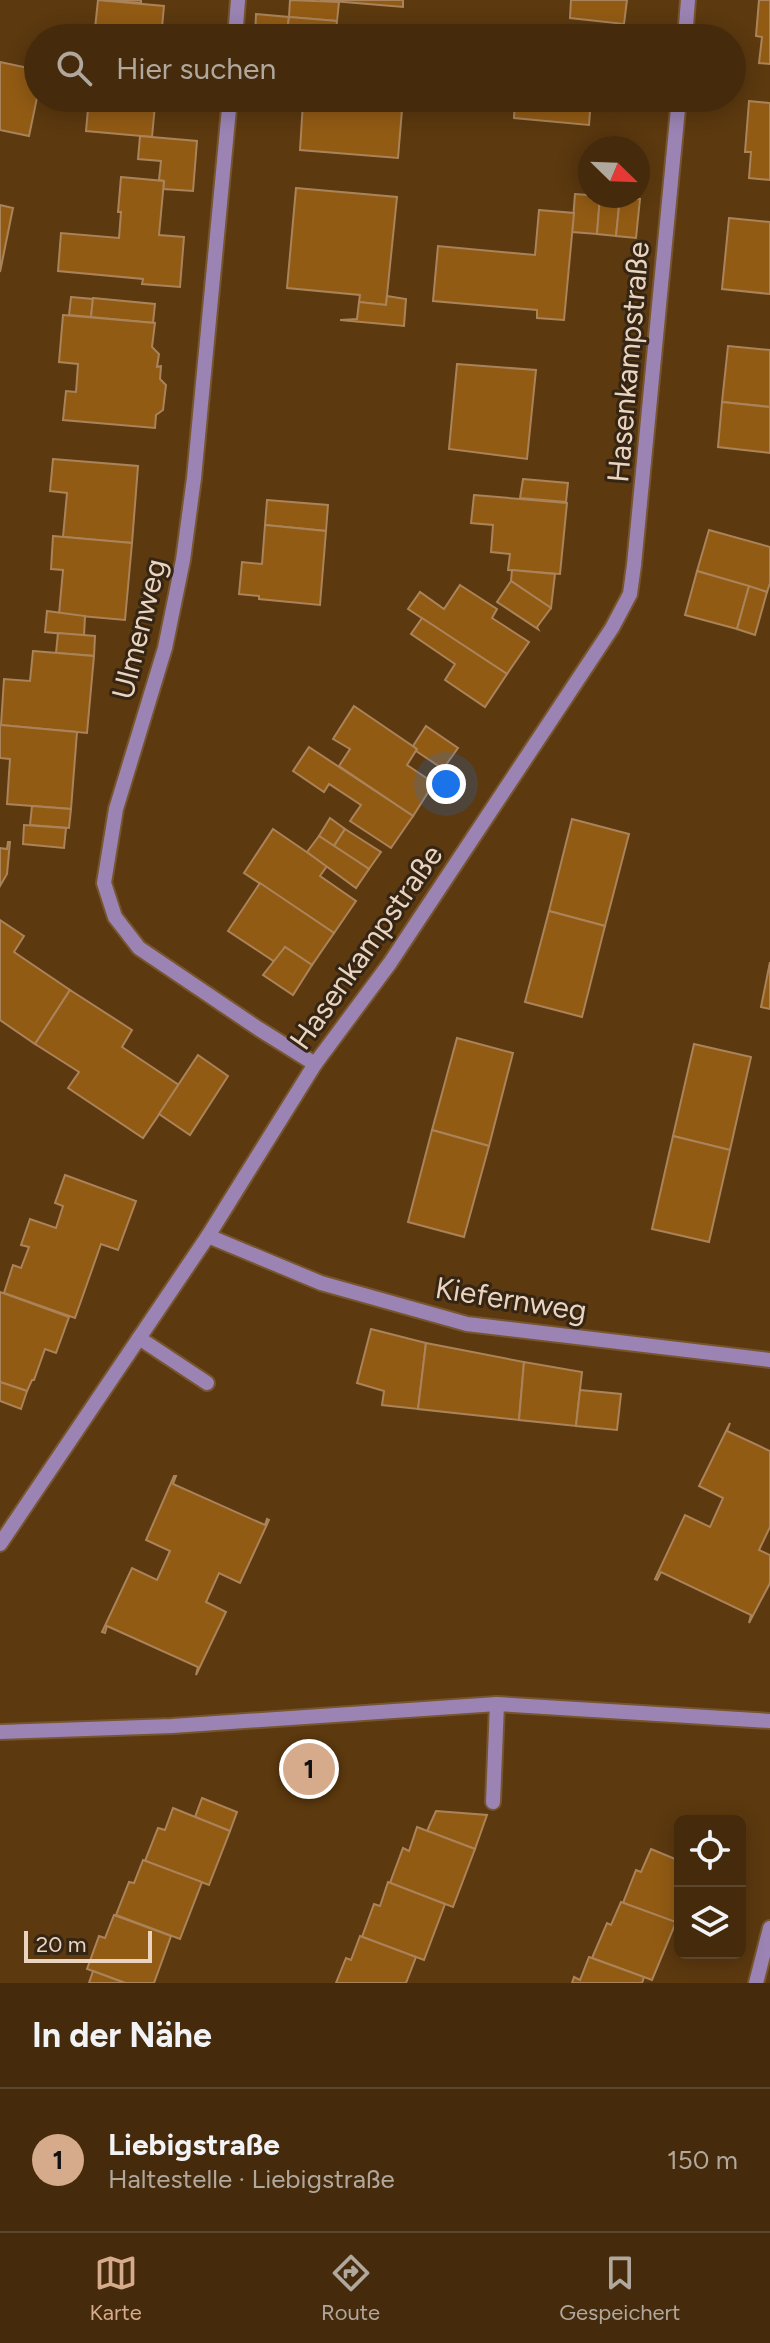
<!DOCTYPE html>
<html lang="de">
<head>
<meta charset="utf-8">
<style>
	:root { --surface:#452b0b; --page:#4c3314; --text:#f1f3f6; --muted:#b0a79d; --line:#5d472c; --accent:#d6ab8b }
	body { margin:0; font-family:Figtree,sans-serif; background:var(--page); color:var(--text) }
	.controls { position:absolute; right:24px; bottom:24px; display:grid; overflow:hidden; border-radius:12px; box-shadow:0 4px 20px #0003 }
	.controls button { width:72px; height:72px; display:grid; place-items:center; padding:0; border:0; border-bottom:2px solid var(--line); background:var(--surface); color:var(--text); font:40px sans-serif }
	.compass { position:absolute; left:578px; top:136px; width:72px; height:72px; border-radius:50%; background:var(--surface); box-shadow:0 4px 20px #0003; rotate:113deg }
	.scale { position:absolute; left:24px; bottom:20px; width:128px; box-sizing:border-box; padding-left:8px; border:4px solid #ead4bf; border-top:0; font-size:22px; line-height:28px; white-space:nowrap; color:#ead4bf; -webkit-text-stroke:6px #352514; paint-order:stroke }
	.you { position:absolute; left:446px; top:784px; width:28px; height:28px; margin:-20px; border:6px solid #fff; border-radius:50%; background:#1a73e8; box-shadow:0 0 0 12px #1a73e833 }
	.badge { display:grid; place-items:center; width:52px; height:52px; border-radius:50%; background:var(--accent); color:#111; font-size:26px; font-weight:700 }
	.pin { position:absolute; translate:-50% -50%; border:4px solid #fff; box-shadow:0 2px 8px #0006 }
	.list { margin:0; padding:0; list-style:none }
	h2 { display:flex; justify-content:space-between; align-items:center; height:104px; margin:0; padding:0 32px; font-size:34px }
	h2 small { font-size:26px; font-weight:400; color:var(--muted) }
	.list li { display:grid; grid-template-columns:52px 1fr auto; gap:24px; align-items:center; box-sizing:border-box; height:144px; padding:0 32px; border-top:2px solid var(--line) }
	.list b { display:block; font-size:30px; white-space:nowrap }
	.list p { margin:0; font-size:26px; white-space:nowrap; color:var(--muted) }
	.list em { font-size:26px; font-style:normal; color:var(--muted) }
	.icon { flex:none; width:44px; height:44px; fill:none; stroke:currentColor; stroke-width:2; stroke-linecap:round; stroke-linejoin:round }
	.map { position:relative; flex:none; width:770px; height:1983px; overflow:hidden }
	.search { position:absolute; background:var(--surface); box-shadow:0 4px 20px #0003; left:24px; right:24px; top:24px; height:88px; display:flex; align-items:center; gap:20px; box-sizing:border-box; padding:0 28px; border-radius:44px; color:var(--muted); font-size:30px }
	.sheet { height:248px; background:var(--surface) }
	nav { display:flex; justify-content:space-around; align-items:center; box-sizing:border-box; height:112px; border-top:2px solid var(--line); background:var(--surface); font-size:22px; color:var(--muted) }
	nav a { display:grid; justify-items:center; gap:4px }
	nav .on { color:var(--accent) }
	.map>svg:first-child { display:block }
</style>
</head>
<body>
<div class="map">
<svg width="770" height="1983" viewBox="0 0 770 1983">
	<rect width="100%" height="100%" fill="#5c390f"/>
	<!-- building -->
	<g fill="#925b14" stroke="#aa835a" stroke-width="2">
		<path d="M98,0l66,6 -3,32h3h-70z"/>
		<path d="M102,0h39v3z"/>
		<path d="M290,0l49,2 -2,19 -48,-4z"/>
		<path d="M320,0h83v7z"/>
		<path d="M571,0h56l-3,24 -54,-6z"/>
		<path d="M759,0h11v64l-11,-1 3,-26 -6,-1z"/>
		<path d="M256,14l33,3 -3,21h-31z"/>
		<path d="M289,17l48,4 -2,17h-49z"/>
		<path d="M0,62l38,8v23l-9,43 -29,-6z"/>
		<path d="M89,98h79v8l-13,-1 -3,32 -66,-6z"/>
		<path d="M346,98h57l-5,60 -98,-8 3,-48 42,4z"/>
		<path d="M515,98h76l-2,27 -75,-7z"/>
		<path d="M749,101l21,2v77l-21,-2 2,-26h-6z"/>
		<path d="M140,136l57,5 -4,50 -30,-2 1,-8 -5,-1 2,-19 -23,-2z"/>
		<path d="M121,177l43,4 -5,54 25,2 -4,50 -38,-3 1,-5 -85,-8 3,-38 58,5 2,-26h-3z"/>
		<path d="M296,188l101,9 -11,108 -27,-3 1,-7 -73,-7z"/>
		<path d="M575,194l25,2 -3,38 -25,-2z"/>
		<path d="M600,196l20,1 -4,39 -19,-2z"/>
		<path d="M620,197l20,2 -4,39 -20,-2z"/>
		<path d="M0,205l13,3 -13,64z"/>
		<path d="M539,210l35,3 -10,107 -27,-2v-8l-104,-9 5,-55 97,9z"/>
		<path d="M729,218l41,4v72l-48,-5z"/>
		<path d="M387,296l19,3 -2,27 -64,-6 17,-1 2,-17 27,3z"/>
		<path d="M71,297l22,2 -2,18 -22,-2z"/>
		<path d="M93,298l62,6 -2,19 -62,-6z"/>
		<path d="M63,315l92,8 -3,24 7,7 -2,13 4,-1 -1,13 6,6 -3,25 -7,5 -1,13 -92,-8 3,-29 10,1 2,-28 -19,-2z"/>
		<path d="M728,346l42,4v57l-48,-5z"/>
		<path d="M457,364l79,6 -9,89 -78,-10z"/>
		<path d="M722,402l48,5v46l-52,-6z"/>
		<path d="M53,459l85,7 -6,77 -69,-6 4,-44 -17,-2z"/>
		<path d="M523,479l45,4 -2,19 -46,-4z"/>
		<path d="M474,495l93,8 -7,71 -52,-4 2,-16 -19,-2 2,-27 -22,-2z"/>
		<path d="M267,500l61,5 -2,26 -61,-6z"/>
		<path d="M265,525l61,6 -6,74 -61,-6v-3l-20,-2 3,-32 20,2z"/>
		<path d="M709,530l61,17v36l-3,9 -70,-21z"/>
		<path d="M53,536l79,7 -7,77 -66,-6 4,-44 -12,-1z"/>
		<path d="M512,570l43,4 -4,34 -40,-27z"/>
		<path d="M697,571l52,15 -12,43 -52,-14z"/>
		<path d="M511,581l40,27 -14,19 1,2 -41,-27z"/>
		<path d="M460,585l37,24 -5,9 37,24 -22,32 -99,-65 12,-17 24,17z"/>
		<path d="M749,586l18,6 -12,43 -18,-6z"/>
		<path d="M47,611l38,5 -1,20 -39,-4z"/>
		<path d="M422,618l85,56 -22,33 -40,-27 10,-16 -44,-30z"/>
		<path d="M58,633l37,3 -1,20 -38,-3z"/>
		<path d="M33,651l61,5 -7,77 -86,-8 3,-46 26,2z"/>
		<path d="M354,706l63,43 -10,16 27,18 -21,33 -74,-50 11,-17 -17,-10z"/>
		<path d="M0,725l77,7 -6,77 -64,-5 3,-45 -10,-1z"/>
		<path d="M426,726l32,22 -15,21 -27,-18 1,-2 -4,-3z"/>
		<path d="M309,747l104,69 -22,32 -41,-27 11,-16 -32,-21 -5,8 -31,-21z"/>
		<path d="M32,806l39,3 -2,19 -39,-3z"/>
		<path d="M330,818l15,11 -11,17 -15,-10z"/>
		<path d="M572,819l57,15 -24,92 -56,-15z"/>
		<path d="M24,825l42,3 -2,20 -41,-4z"/>
		<path d="M273,829l54,37 -7,10 36,25 -22,32 -90,-60z"/>
		<path d="M345,829l36,23 -12,17 -35,-23z"/>
		<path d="M319,836l50,33 -13,19 -49,-36z"/>
		<path d="M8,842h2l-3,32 -7,12v-38l7,1z"/>
		<path d="M260,883l74,50 -22,32 -27,-18 -10,15 -47,-31z"/>
		<path d="M549,911l56,15 -23,91 -57,-15z"/>
		<path d="M0,920l24,16 -10,16 56,38 -35,54 -35,-24z"/>
		<path d="M285,947l27,18 -19,30 -30,-20z"/>
		<path d="M770,962v47l-9,-2z"/>
		<path d="M70,990l62,40 -10,17 57,38 -36,53 -75,-50 11,-16 -44,-28z"/>
		<path d="M457,1038l56,15 -24,93 -57,-16z"/>
		<path d="M694,1044l57,13 -21,93 -57,-14z"/>
		<path d="M198,1055l30,21 -38,59 -31,-21z"/>
		<path d="M432,1130l57,16 -25,91 -56,-15z"/>
		<path d="M673,1136l57,14 -21,92 -57,-13z"/>
		<path d="M65,1175l71,26 -18,49 -17,-6 -26,74 -71,-25 9,-28 8,3 8,-21 -8,-2 9,-26 26,9 7,-22 -8,-3z"/>
		<path d="M0,1292l69,25 -13,36 -11,-4 -11,31h-2l-5,11 -27,-9z"/>
		<path d="M371,1329l55,14 -8,66 -36,-4 2,-14 -27,-8z"/>
		<path d="M426,1343l98,19 -5,58 -101,-11z"/>
		<path d="M524,1362l58,10 -6,54 -57,-6z"/>
		<path d="M0,1382l27,9 -6,18 -21,-8z"/>
		<path d="M580,1390l41,4 -4,36 -41,-4z"/>
		<path d="M730,1423l-3,8 43,20v76l-11,23 11,5v28l-21,40 2,-8 -90,-43 -4,8 -2,-1 30,-64 25,12 13,-29 -24,-12z"/>
		<path d="M174,1476h2l-3,8 92,41 2,-6 2,1 -29,63 -21,-10 -13,29 20,10 -30,63 2,-8 -91,-41 -2,7 -3,-1 30,-64 25,12 13,-29 -24,-11z"/>
		<path d="M202,1798l35,14 -7,19 -35,-14z"/>
		<path d="M173,1808l57,23 -21,54 -64,-24 13,-33 7,2z"/>
		<path d="M436,1811l51,4 -12,34 -48,-18z"/>
		<path d="M417,1827l58,22 -22,58 -63,-24 13,-35 6,3z"/>
		<path d="M651,1849l29,12v63l-57,-21 13,-33 5,2z"/>
		<path d="M143,1860l59,22 -22,57 -64,-24 13,-33 5,1z"/>
		<path d="M388,1882l57,22 -21,56 -62,-23 12,-33 6,2z"/>
		<path d="M621,1902l55,20 -24,58 -60,-22 15,-35 4,2z"/>
		<path d="M114,1915l57,21 -17,47h-29l-38,-14 12,-33 6,2z"/>
		<path d="M360,1936l56,21 -10,26h-70l10,-25 5,2z"/>
		<path d="M589,1957l55,20 -2,6h-70l2,-6 6,3z"/>
		<path d="M93,1971l32,12h-36z"/>
	</g>
	<g fill="none" stroke-linecap="round" stroke-linejoin="round">
		<!-- minor casing -->
		<g stroke="#76552f" stroke-width="18">
			<g id="minor">
				<path d="M235,38l3,-38"/>
				<path d="M685,38l3,-38"/>
				<path d="M230,98l-36,380 -11,82 -18,88 -49,161 -12,74 11,34 24,31 120,81 56,35"/>
				<path d="M208,1236l113,47 146,41 303,36"/>
				<path d="M139,1338l68,45"/>
				<path d="M0,1544l208,-308 107,-172 75,-101 222,-335 18,-34 4,-29 45,-467"/>
				<path d="M0,1732l172,-6 325,-22 273,17"/>
				<path d="M493,1802l4,-98"/>
				<path d="M756,1983l14,-55"/>
			</g>
		</g>
		<!-- minor -->
		<use href="#minor" stroke="#9b84b4" stroke-width="14"/>
	</g>
	<g text-anchor="middle" dominant-baseline="central" stroke-width="6" stroke-linejoin="round" paint-order="stroke">
		<!-- street labels -->
		<g font-size="30" fill="#ead4bf" stroke="#352514">
			<text transform="translate(628 362) rotate(-85)">Hasenkampstraße</text>
			<text transform="translate(139 629) rotate(-76)">Ulmenweg</text>
			<text transform="translate(366 947) rotate(-55)">Hasenkampstraße</text>
			<text transform="translate(511 1299) rotate(9)">Kiefernweg</text>
		</g>
	</g>
</svg>
<div class="controls">
<button><svg class="icon" aria-label="locate" viewBox="0 0 24 24"><circle cx="12" cy="12" r="6"/><path d="M12 2v4M12 18v4M2 12h4M18 12h4"/></svg></button>
<button><svg class="icon" aria-label="layers" viewBox="0 0 24 24"><path d="M12 4l9 5-9 5-9-5zM3 14l9 5 9-5"/></svg></button>
</div>
<svg class="compass" viewBox="-18 -18 36 36"><path d="M0-13l5 13h-10z" fill="#e53935"/><path d="M0 13l5-13h-10z" fill="#b0a79d"/></svg>
<div class="scale">20 m</div>
<div class="you"></div>
<div class="pin badge" style="left:309px;top:1769px">1</div>
<div class="search"><svg class="icon" aria-label="search" viewBox="0 0 24 24"><circle cx="10" cy="10" r="6"/><path d="M15 15l6 6"/></svg>Hier suchen</div>
</div>
<section class="sheet">
<h2>In der Nähe<small></small></h2>
<ul class="list">
<li><span class="badge">1</span><div><b>Liebigstraße</b><p>Haltestelle · Liebigstraße</p></div><em>150 m</em></li>
</ul>
</section>
<nav>
<a class="on"><svg class="icon" aria-label="map" viewBox="0 0 24 24"><path d="M3 6l6-2 6 2 6-2v14l-6 2-6-2-6 2zM9 4v14M15 6v14"/></svg>Karte</a>
<a><svg class="icon" aria-label="directions" viewBox="0 0 24 24"><path d="M12 3l9 9-9 9-9-9zM9 14v-3h6M13 9l2 2-2 2"/></svg>Route</a>
<a><svg class="icon" aria-label="saved" viewBox="0 0 24 24"><path d="M7 4h10v16l-5-4-5 4z"/></svg>Gespeichert</a>
</nav>
</body>
</html>
